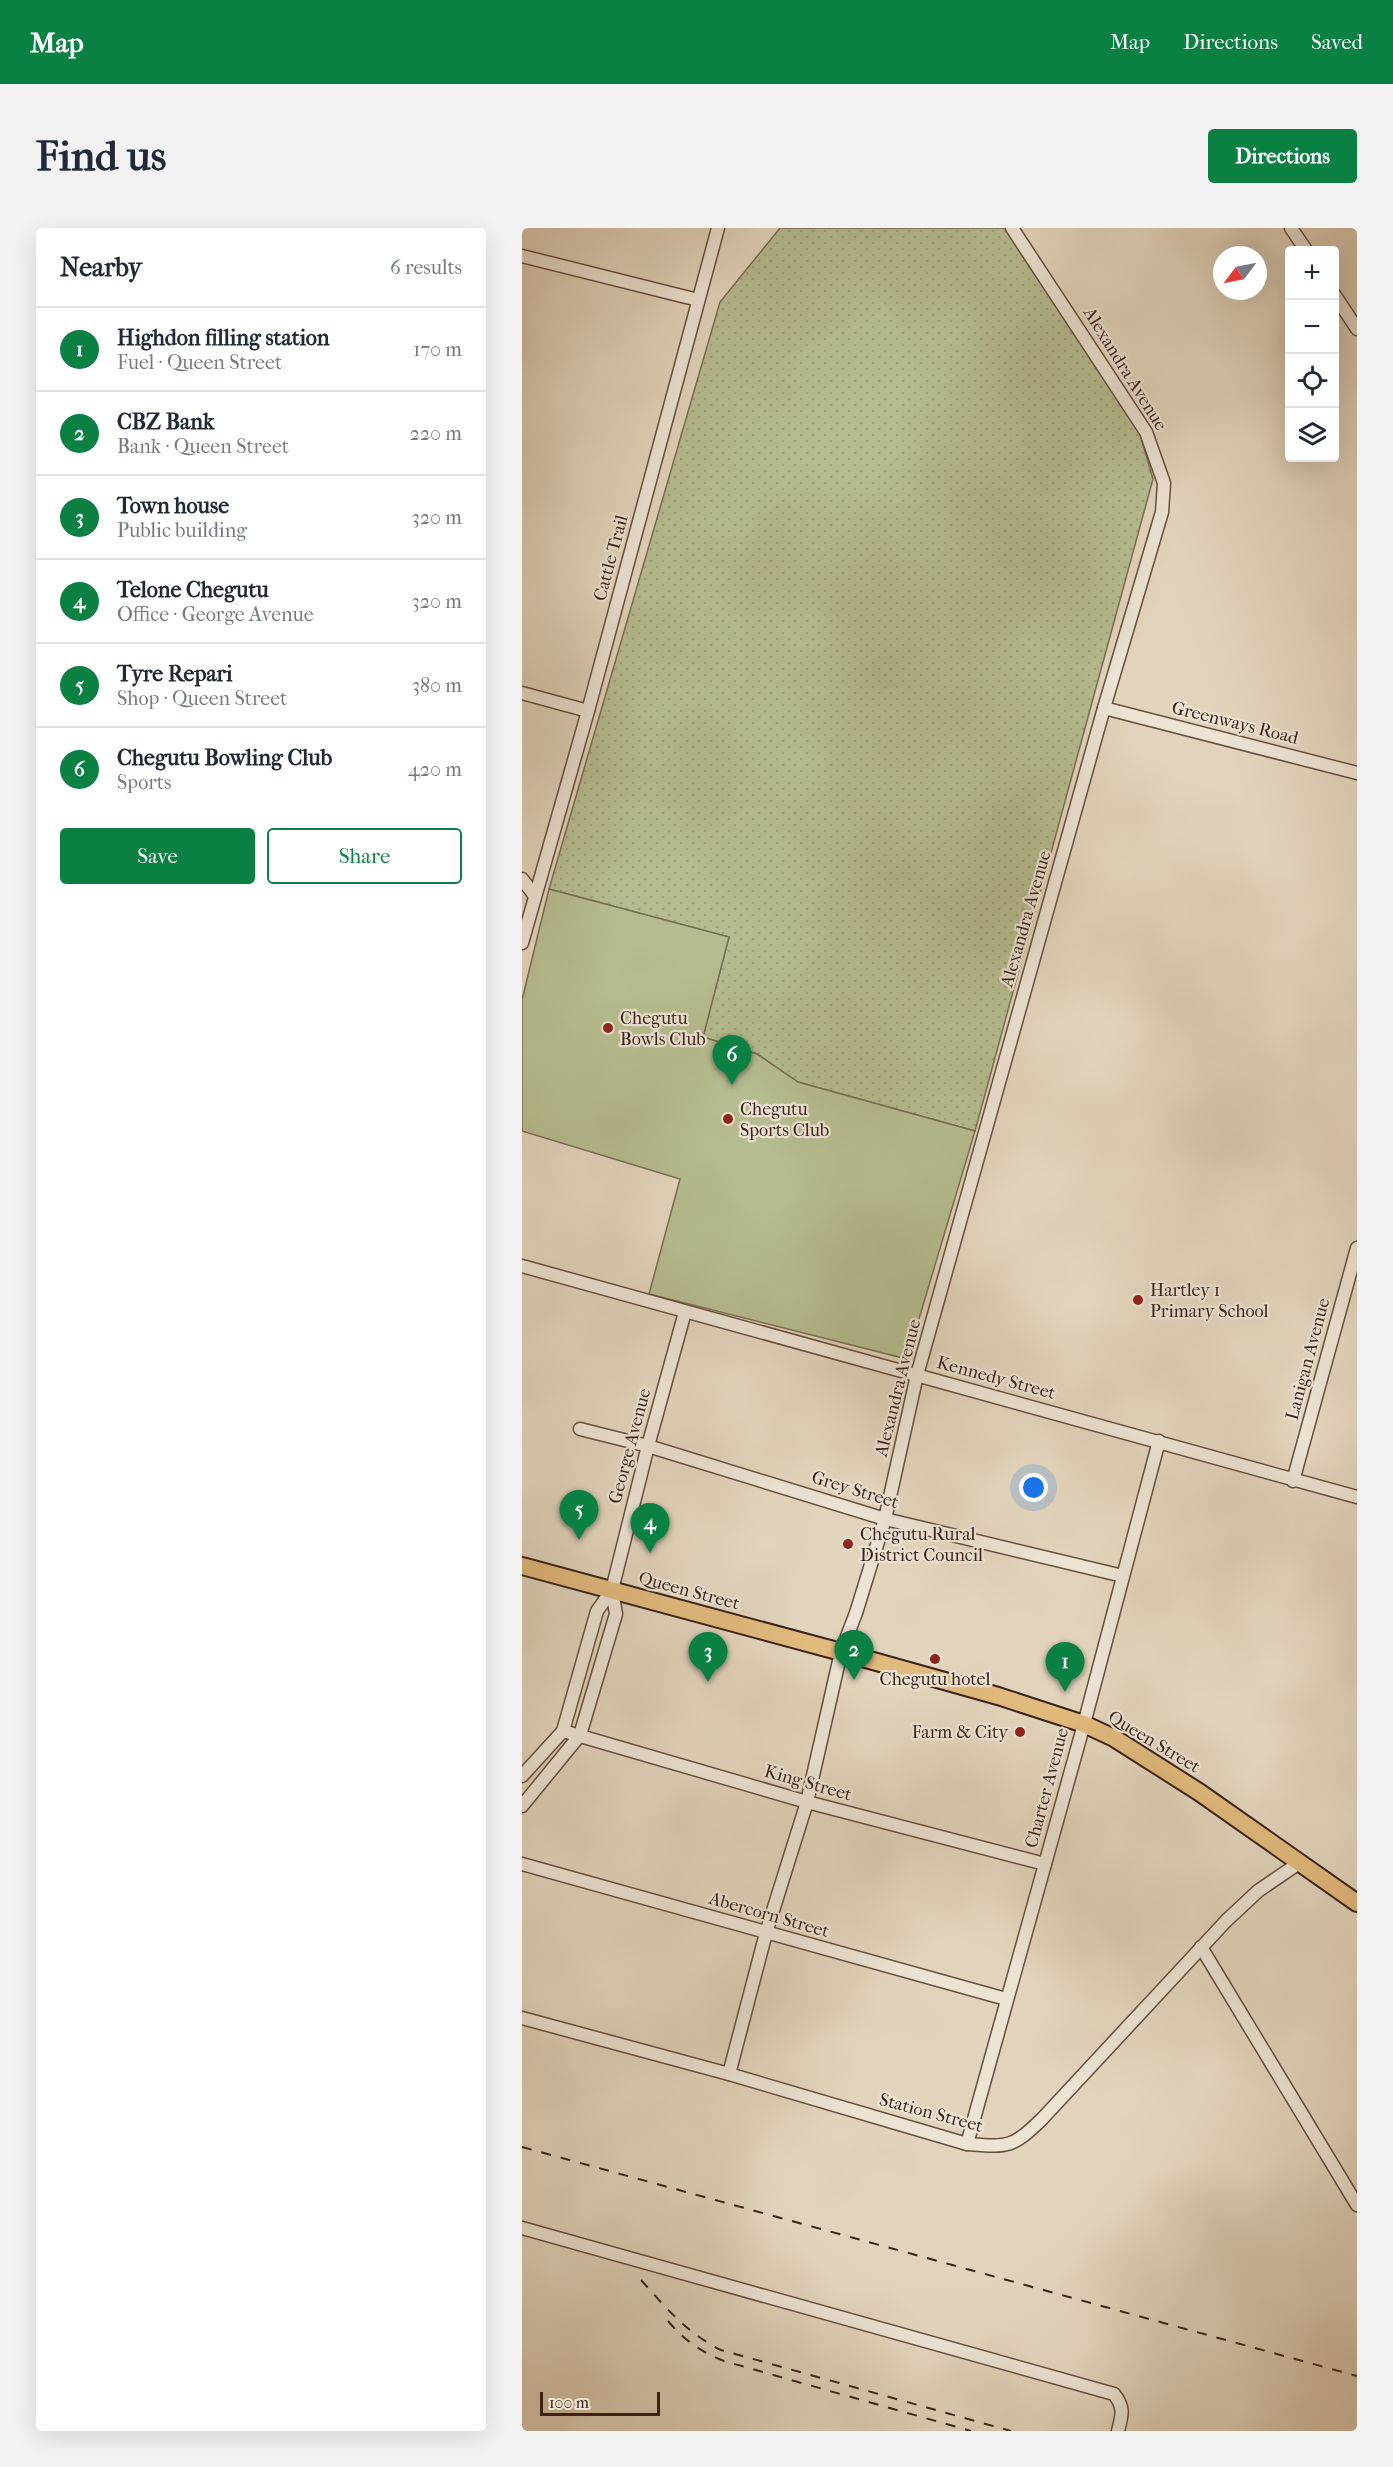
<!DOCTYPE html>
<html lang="en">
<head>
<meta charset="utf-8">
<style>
	:root { --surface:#fff; --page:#f2f2f3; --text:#1f2937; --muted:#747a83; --line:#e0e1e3; --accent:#0b8043 }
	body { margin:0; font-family:"IM FELL French Canon",serif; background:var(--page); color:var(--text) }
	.controls { position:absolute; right:18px; top:18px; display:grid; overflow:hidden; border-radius:6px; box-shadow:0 6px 24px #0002 }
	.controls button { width:54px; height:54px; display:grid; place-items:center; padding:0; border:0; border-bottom:2px solid var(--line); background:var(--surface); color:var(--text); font:30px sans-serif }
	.compass { position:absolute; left:691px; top:18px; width:54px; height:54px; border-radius:50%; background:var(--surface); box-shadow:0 6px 24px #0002; rotate:238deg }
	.scale { position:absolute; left:18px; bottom:15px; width:120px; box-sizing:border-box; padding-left:6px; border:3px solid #3c2217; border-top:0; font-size:16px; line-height:21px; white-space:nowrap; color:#3c2217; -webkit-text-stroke:4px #ece3d3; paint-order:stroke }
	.you { position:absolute; left:512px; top:1260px; width:21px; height:21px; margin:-15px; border:4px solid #fff; border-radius:50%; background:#1a73e8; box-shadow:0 0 0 9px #1a73e833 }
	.badge { display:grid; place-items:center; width:39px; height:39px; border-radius:50%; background:var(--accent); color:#fff; font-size:20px; font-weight:700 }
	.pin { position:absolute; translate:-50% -50px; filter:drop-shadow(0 2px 3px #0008) }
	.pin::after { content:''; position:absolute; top:32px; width:21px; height:18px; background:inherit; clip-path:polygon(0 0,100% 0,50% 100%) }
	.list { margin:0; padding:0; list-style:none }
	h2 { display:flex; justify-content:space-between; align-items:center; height:78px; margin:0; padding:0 24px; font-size:26px }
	h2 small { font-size:20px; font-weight:400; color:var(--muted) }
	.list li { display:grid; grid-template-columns:39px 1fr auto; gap:18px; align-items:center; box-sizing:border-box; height:84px; padding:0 24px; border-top:2px solid var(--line) }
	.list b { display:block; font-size:22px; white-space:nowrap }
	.list p { margin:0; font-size:20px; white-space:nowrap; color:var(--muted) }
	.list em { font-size:20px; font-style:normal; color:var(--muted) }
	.actions { display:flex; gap:12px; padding:18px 24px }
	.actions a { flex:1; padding:14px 0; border:2px solid var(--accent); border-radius:6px; text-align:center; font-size:21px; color:var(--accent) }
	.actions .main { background:var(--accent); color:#fff }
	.icon { flex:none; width:33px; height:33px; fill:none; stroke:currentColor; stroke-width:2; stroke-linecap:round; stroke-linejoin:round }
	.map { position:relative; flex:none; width:835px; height:2203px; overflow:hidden; border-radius:6px }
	header { display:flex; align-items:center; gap:36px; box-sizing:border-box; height:84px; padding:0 30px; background:var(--accent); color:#fff }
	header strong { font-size:28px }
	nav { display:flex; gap:33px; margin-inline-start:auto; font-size:21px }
	.intro { display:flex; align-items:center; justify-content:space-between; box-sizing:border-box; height:144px; padding:0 36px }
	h1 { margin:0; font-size:42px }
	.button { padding:15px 27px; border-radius:6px; background:var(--accent); color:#fff; font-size:21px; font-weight:700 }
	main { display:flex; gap:36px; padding:0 36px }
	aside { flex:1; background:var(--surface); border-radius:6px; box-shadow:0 6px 24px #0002 }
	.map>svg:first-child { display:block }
</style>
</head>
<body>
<header>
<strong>Map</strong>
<nav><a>Map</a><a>Directions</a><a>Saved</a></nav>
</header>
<div class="intro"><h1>Find us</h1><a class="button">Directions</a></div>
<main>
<aside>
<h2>Nearby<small>6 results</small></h2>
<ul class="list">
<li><span class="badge">1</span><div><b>Highdon filling station</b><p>Fuel · Queen Street</p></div><em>170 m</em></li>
<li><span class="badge">2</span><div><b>CBZ Bank</b><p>Bank · Queen Street</p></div><em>220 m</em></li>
<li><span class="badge">3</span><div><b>Town house</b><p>Public building</p></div><em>320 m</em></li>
<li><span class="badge">4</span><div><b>Telone Chegutu</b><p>Office · George Avenue</p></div><em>320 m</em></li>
<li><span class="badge">5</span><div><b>Tyre Repari</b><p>Shop · Queen Street</p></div><em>380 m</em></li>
<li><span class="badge">6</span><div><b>Chegutu Bowling Club</b><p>Sports</p></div><em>420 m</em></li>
</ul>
<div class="actions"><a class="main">Save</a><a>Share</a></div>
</aside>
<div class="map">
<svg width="835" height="2203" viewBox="0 0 835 2203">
	<defs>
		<pattern id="green-dots" width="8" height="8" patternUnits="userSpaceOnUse" patternTransform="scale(1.5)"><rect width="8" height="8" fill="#b5bc8f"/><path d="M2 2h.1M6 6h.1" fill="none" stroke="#9da17b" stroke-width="1.8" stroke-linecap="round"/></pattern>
	</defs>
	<rect width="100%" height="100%" fill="#e2d4bc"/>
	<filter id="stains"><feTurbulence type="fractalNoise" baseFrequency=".00333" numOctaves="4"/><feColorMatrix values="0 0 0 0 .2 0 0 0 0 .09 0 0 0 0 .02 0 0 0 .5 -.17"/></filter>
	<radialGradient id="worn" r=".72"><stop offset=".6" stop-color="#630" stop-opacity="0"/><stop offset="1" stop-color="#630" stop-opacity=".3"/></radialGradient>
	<!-- green -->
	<path fill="url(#green-dots)" stroke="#786f53" stroke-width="1.5" d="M258,0h225l135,206 13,45 -178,652 -177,-49 -41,-28 -54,-17 26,-100 -180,-48 171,-587z"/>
	<!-- pitch -->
	<path fill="#b5bc8f" stroke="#786f53" stroke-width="1.5" d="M27,661l180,48 -26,100 54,17 41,28 177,49 -68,228 -258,-65 31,-115 -158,-48v-131z"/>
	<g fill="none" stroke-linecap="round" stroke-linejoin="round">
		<!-- minor casing -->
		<g stroke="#664e40" stroke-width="15">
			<g id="minor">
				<path d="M769,0l15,22"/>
				<path d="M0,28l176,44"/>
				<path d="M812,66l23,35"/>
				<path d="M0,465l66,18"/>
				<path d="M582,480l253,65"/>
				<path d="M0,651l13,17"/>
				<path d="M0,715l66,-232 130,-483"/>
				<path d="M0,1038l835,231"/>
				<path d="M58,1201l68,17 237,73 238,57"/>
				<path d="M771,1253l64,-233"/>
				<path d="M41,1503l244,71 238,62"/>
				<path d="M0,1548l41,-45 34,-120 15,-21"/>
				<path d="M0,1578l58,-71 36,-121 -4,-24 36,-144 37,-134"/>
				<path d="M0,1636l484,135"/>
				<path d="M679,1719l156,258"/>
				<path d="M0,1790l207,56 238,70c42,3 45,4 75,-25l184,-198 32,-30 41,-28"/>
				<path d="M207,1846l37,-141 41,-131 34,-150 15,-39 29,-94 32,-144 187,-667 58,-196 2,-29 -18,-51 -134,-204"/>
				<path d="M445,1916l117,-420 75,-283"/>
				<path d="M0,2000l592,166c11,14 8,21 4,37"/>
			</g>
		</g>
		<!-- highway casing -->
		<g stroke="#3c2217" stroke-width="20">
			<path id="highway" d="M0,1338l319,86 157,44 86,28 30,14 85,54 158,111"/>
		</g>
		<!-- minor -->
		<use href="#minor" stroke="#ece3d3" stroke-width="12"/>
		<!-- highway -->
		<use href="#highway" stroke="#e1ba7e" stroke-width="16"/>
		<!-- rail -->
		<g stroke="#3c2217" stroke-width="2" stroke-dasharray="10 10" stroke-linecap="butt">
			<path d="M0,1919l835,229"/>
			<path d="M119,2052c24,27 47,54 80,70l290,81"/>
			<path d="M146,2093c16,19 33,31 56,40l247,70"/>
		</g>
	</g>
	<!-- markers -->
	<g fill="#8f2418" stroke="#ece3d3" stroke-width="2">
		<circle cx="86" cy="800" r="6"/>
		<circle cx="206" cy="891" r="6"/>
		<circle cx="616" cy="1072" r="6"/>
		<circle cx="326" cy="1316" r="6"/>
		<circle cx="413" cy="1431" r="6"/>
		<circle cx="498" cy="1504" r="6"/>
	</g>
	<g text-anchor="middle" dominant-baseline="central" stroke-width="4.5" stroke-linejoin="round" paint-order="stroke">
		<!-- street labels -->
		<g font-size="18" fill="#3c2217" stroke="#ece3d3">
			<text transform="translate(603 141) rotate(58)">Alexandra Avenue</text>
			<text transform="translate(89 330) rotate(-75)">Cattle Trail</text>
			<text transform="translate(713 495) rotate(14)">Greenways Road</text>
			<text transform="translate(504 691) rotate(-74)">Alexandra Avenue</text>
			<text transform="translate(786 1131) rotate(-75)">Lanigan Avenue</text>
			<text transform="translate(474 1150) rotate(15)">Kennedy Street</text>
			<text transform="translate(376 1160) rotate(-76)">Alexandra Avenue</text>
			<text transform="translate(108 1218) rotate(-75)">George Avenue</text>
			<text transform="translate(333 1262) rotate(17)">Grey Street</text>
			<text transform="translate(167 1363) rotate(15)">Queen Street</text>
			<text transform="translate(632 1514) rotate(31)">Queen Street</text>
			<text transform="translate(286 1555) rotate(16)">King Street</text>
			<text transform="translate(525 1560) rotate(-75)">Charter Avenue</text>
			<text transform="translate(247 1687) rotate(16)">Abercorn Street</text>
			<text transform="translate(409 1885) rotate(15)">Station Street</text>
		</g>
		<!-- poi labels -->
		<g font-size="18" fill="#3c2217" stroke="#ece3d3" text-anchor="start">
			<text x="98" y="790">Chegutu<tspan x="98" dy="21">Bowls Club</tspan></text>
			<text x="218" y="881">Chegutu<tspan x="218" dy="21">Sports Club</tspan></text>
			<text x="628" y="1062">Hartley 1<tspan x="628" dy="21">Primary School</tspan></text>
			<text x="338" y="1306">Chegutu Rural<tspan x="338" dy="21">District Council</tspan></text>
			<text x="413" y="1451" text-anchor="middle">Chegutu hotel</text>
			<text x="486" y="1504" text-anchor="end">Farm &amp; City</text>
		</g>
	</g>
	<rect width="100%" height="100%" filter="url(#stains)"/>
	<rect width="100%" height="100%" fill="url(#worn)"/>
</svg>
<div class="controls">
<button>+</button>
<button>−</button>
<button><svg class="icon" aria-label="locate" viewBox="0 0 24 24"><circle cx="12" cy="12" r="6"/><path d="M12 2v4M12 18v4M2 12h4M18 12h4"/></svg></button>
<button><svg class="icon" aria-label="layers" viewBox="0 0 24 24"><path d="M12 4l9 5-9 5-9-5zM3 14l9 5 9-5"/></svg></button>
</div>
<svg class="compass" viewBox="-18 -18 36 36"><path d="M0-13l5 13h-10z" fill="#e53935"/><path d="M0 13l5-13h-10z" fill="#747a83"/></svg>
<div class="scale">100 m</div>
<div class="you"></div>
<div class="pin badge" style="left:543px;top:1464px">1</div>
<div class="pin badge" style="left:332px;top:1452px">2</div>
<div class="pin badge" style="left:186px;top:1454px">3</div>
<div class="pin badge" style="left:128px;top:1325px">4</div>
<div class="pin badge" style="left:57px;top:1312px">5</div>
<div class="pin badge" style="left:210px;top:857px">6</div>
</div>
</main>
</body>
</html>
